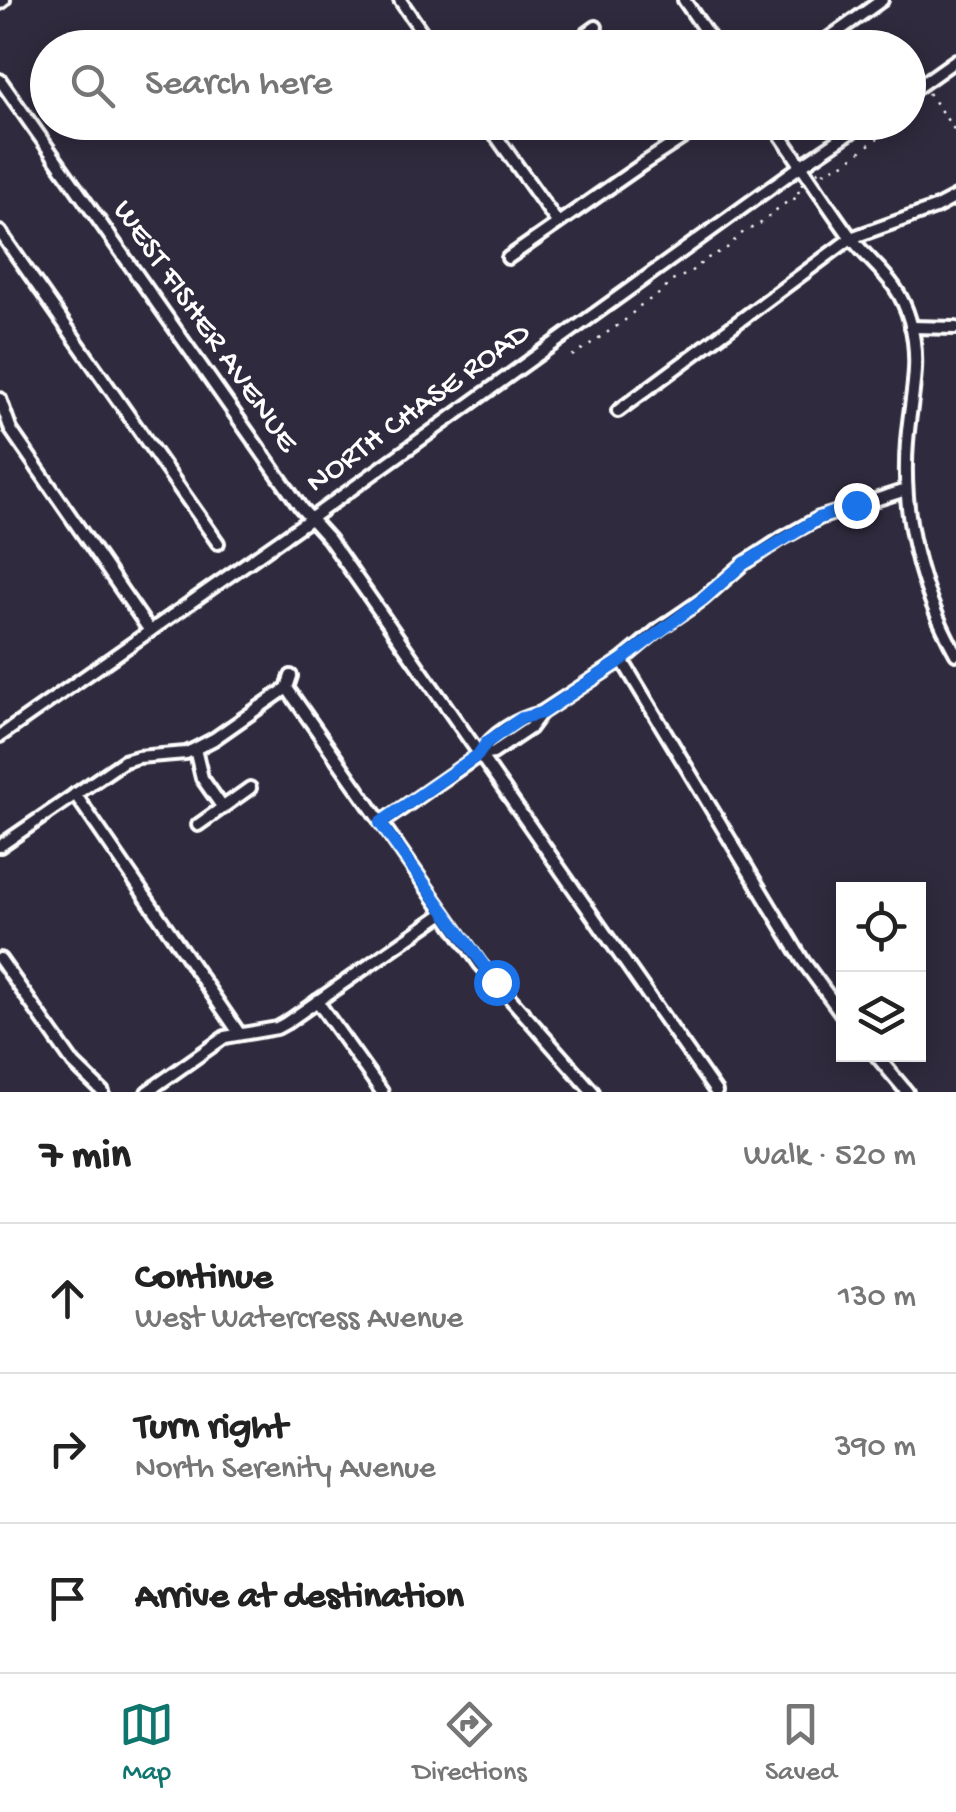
<!DOCTYPE html>
<html lang="en">
<head>
<meta charset="utf-8">
<style>
	:root { --surface:#fff; --page:#f2f2f2; --text:#222; --muted:#767676; --line:#e0e0e0; --accent:#0f766e }
	body { margin:0; font-family:"Gochi Hand",sans-serif; background:var(--page); color:var(--text) }
	.controls { position:absolute; right:30px; bottom:30px; display:grid; overflow:hidden; border-radius:0px; box-shadow:0 5px 25px #0003 }
	.controls button { width:90px; height:90px; display:grid; place-items:center; padding:0; border:0; border-bottom:2px solid var(--line); background:var(--surface); color:var(--text); font:50px sans-serif }
	.stop { position:absolute; width:30px; height:30px; margin:-22px; border:8px solid #1a73e8; border-radius:50%; background:#fff }
	.stop.end { background:#1a73e8; border-color:#fff; box-shadow:0 2px 10px #0008 }
	.list { margin:0; padding:0; list-style:none }
	h2 { display:flex; justify-content:space-between; align-items:center; height:130px; margin:0; padding:0 40px; font-size:42px }
	h2 small { font-size:32px; font-weight:400; color:var(--muted) }
	.list li { display:grid; grid-template-columns:65px 1fr auto; gap:30px; align-items:center; box-sizing:border-box; height:150px; padding:0 40px; border-top:2px solid var(--line) }
	.list b { display:block; font-size:38px; white-space:nowrap }
	.list p { margin:0; font-size:32px; white-space:nowrap; color:var(--muted) }
	.list em { font-size:32px; font-style:normal; color:var(--muted) }
	.icon { flex:none; width:55px; height:55px; fill:none; stroke:currentColor; stroke-width:2; stroke-linecap:round; stroke-linejoin:round }
	.map { position:relative; flex:none; width:956px; height:1092px; overflow:hidden }
	.search { position:absolute; background:var(--surface); box-shadow:0 5px 25px #0003; left:30px; right:30px; top:30px; height:110px; display:flex; align-items:center; gap:25px; box-sizing:border-box; padding:0 35px; border-radius:55px; color:var(--muted); font-size:38px }
	.sheet { height:580px; background:var(--surface) }
	nav { display:flex; justify-content:space-around; align-items:center; box-sizing:border-box; height:140px; border-top:2px solid var(--line); background:var(--surface); font-size:28px; color:var(--muted) }
	nav a { display:grid; justify-items:center; gap:5px }
	nav .on { color:var(--accent) }
	.map>svg:first-child { display:block }
</style>
</head>
<body>
<div class="map">
<svg width="956" height="1092" viewBox="0 0 956 1092">
	<rect width="100%" height="100%" fill="#2f2a3d"/>
	<filter id="ink" filterUnits="userSpaceOnUse"><feTurbulence type="fractalNoise" baseFrequency=".01" numOctaves="2"/><feDisplacementMap in="SourceGraphic" scale="20" xChannelSelector="R" yChannelSelector="G"/><feConvolveMatrix kernelMatrix="1 2 1 2 8 2 1 2 1" color-interpolation-filters="sRGB"/></filter>
	<g filter="url(#ink)">
		<g fill="none" stroke-linecap="round" stroke-linejoin="round">
			<!-- minor casing -->
			<g stroke="#fff" stroke-width="18">
				<g id="minor">
					<path d="M400,0l33,48"/>
					<path d="M684,0l33,48"/>
					<path d="M0,3l4,-3"/>
					<path d="M567,48l29,-21"/>
					<path d="M815,48l67,-48"/>
					<path d="M0,80l301,428 28,31 387,553"/>
					<path d="M908,94l48,-34"/>
					<path d="M486,122l71,100"/>
					<path d="M771,122c27,37 51,76 78,113 24,32 49,43 61,86 12,44 0,78 -3,121 -6,74 13,147 49,212"/>
					<path d="M0,232l218,311"/>
					<path d="M508,258l135,-94 64,-42"/>
					<path d="M911,327l45,1"/>
					<path d="M0,399l11,31 139,201"/>
					<path d="M618,411l233,-173 84,-30 21,-11"/>
					<path d="M622,660l181,301 41,56"/>
					<path d="M287,688l193,276 113,128"/>
					<path d="M0,736l310,-217 492,-354 64,-43"/>
					<path d="M195,749l7,29 21,30"/>
					<path d="M479,755l14,-2 37,-25 11,-15 81,-53 37,-31 44,-30 40,-35 38,-25 38,-21 87,-28"/>
					<path d="M75,794l164,239"/>
					<path d="M381,823l98,-68c13,-22 38,-36 62,-42"/>
					<path d="M198,825l52,-37"/>
					<path d="M0,846l124,-85 14,-4 48,-4 9,-4 19,-10 73,-51 4,-12"/>
					<path d="M0,959l74,105 29,28"/>
					<path d="M317,1001l65,91"/>
					<path d="M875,1054l32,38"/>
					<path d="M147,1092l78,-55 52,-9 9,-5 158,-110"/>
				</g>
			</g>
			<!-- path -->
			<g stroke="#fff" stroke-width="2.5" stroke-dasharray="2.5 8" stroke-linecap="butt">
				<path d="M928,93l28,39"/>
				<path d="M817,172l6,-4 1,4 21,-9 42,-32"/>
				<path d="M572,356l51,-34 18,-17 21,-13 10,-11 17,-8 19,-15 19,-10 14,-14 20,-11 21,-18 18,-9 -3,-8 6,-5"/>
			</g>
			<!-- minor -->
			<use href="#minor" stroke="#2f2a3d" stroke-width="10"/>
		</g>
	</g>
	<g fill="none" stroke-linecap="round" stroke-linejoin="round" filter="url(#ink)">
		<!-- route -->
		<path stroke="#1a73e8" stroke-width="12" d="M496,982l-116,-159 98,-68 8,-12 36,-25 20,-5 80,-53 81,-61 40,-35 76,-46 37,-13"/>
	</g>
	<g text-anchor="middle" dominant-baseline="central" stroke-width="8" stroke-linejoin="round" paint-order="stroke">
		<!-- street labels -->
		<g font-size="32" fill="#fff" stroke="#2f2a3d">
			<text transform="translate(204 327) rotate(55)">WEST FISHER AVENUE</text>
			<text transform="translate(419 409) rotate(-36)">NORTH CHASE ROAD</text>
		</g>
	</g>
</svg>
<div class="controls">
<button><svg class="icon" aria-label="locate" viewBox="0 0 24 24"><circle cx="12" cy="12" r="6"/><path d="M12 2v4M12 18v4M2 12h4M18 12h4"/></svg></button>
<button><svg class="icon" aria-label="layers" viewBox="0 0 24 24"><path d="M12 4l9 5-9 5-9-5zM3 14l9 5 9-5"/></svg></button>
</div>
<div class="stop" style="left:496px;top:982px"></div>
<div class="stop end" style="left:856px;top:505px"></div>
<div class="search"><svg class="icon" aria-label="search" viewBox="0 0 24 24"><circle cx="10" cy="10" r="6"/><path d="M15 15l6 6"/></svg>Search here</div>
</div>
<section class="sheet">
<h2>7 min<small>Walk · 520 m</small></h2>
<ul class="list">
<li><svg class="icon" aria-label="ahead" viewBox="0 0 24 24"><path d="M12 20V5M6 11l6-6 6 6"/></svg><div><b>Continue</b><p>West Watercress Avenue</p></div><em>130 m</em></li>
<li><svg class="icon" aria-label="right" viewBox="0 0 24 24"><path d="M7 20v-9h11M14 6l5 5-5 5"/></svg><div><b>Turn right</b><p>North Serenity Avenue</p></div><em>390 m</em></li>
<li><svg class="icon" aria-label="arrive" viewBox="0 0 24 24"><path d="M6 21V4h12l-3 4 3 4H6"/></svg><div><b>Arrive at destination</b></div></li>
</ul>
</section>
<nav>
<a class="on"><svg class="icon" aria-label="map" viewBox="0 0 24 24"><path d="M3 6l6-2 6 2 6-2v14l-6 2-6-2-6 2zM9 4v14M15 6v14"/></svg>Map</a>
<a><svg class="icon" aria-label="directions" viewBox="0 0 24 24"><path d="M12 3l9 9-9 9-9-9zM9 14v-3h6M13 9l2 2-2 2"/></svg>Directions</a>
<a><svg class="icon" aria-label="saved" viewBox="0 0 24 24"><path d="M7 4h10v16l-5-4-5 4z"/></svg>Saved</a>
</nav>
</body>
</html>
